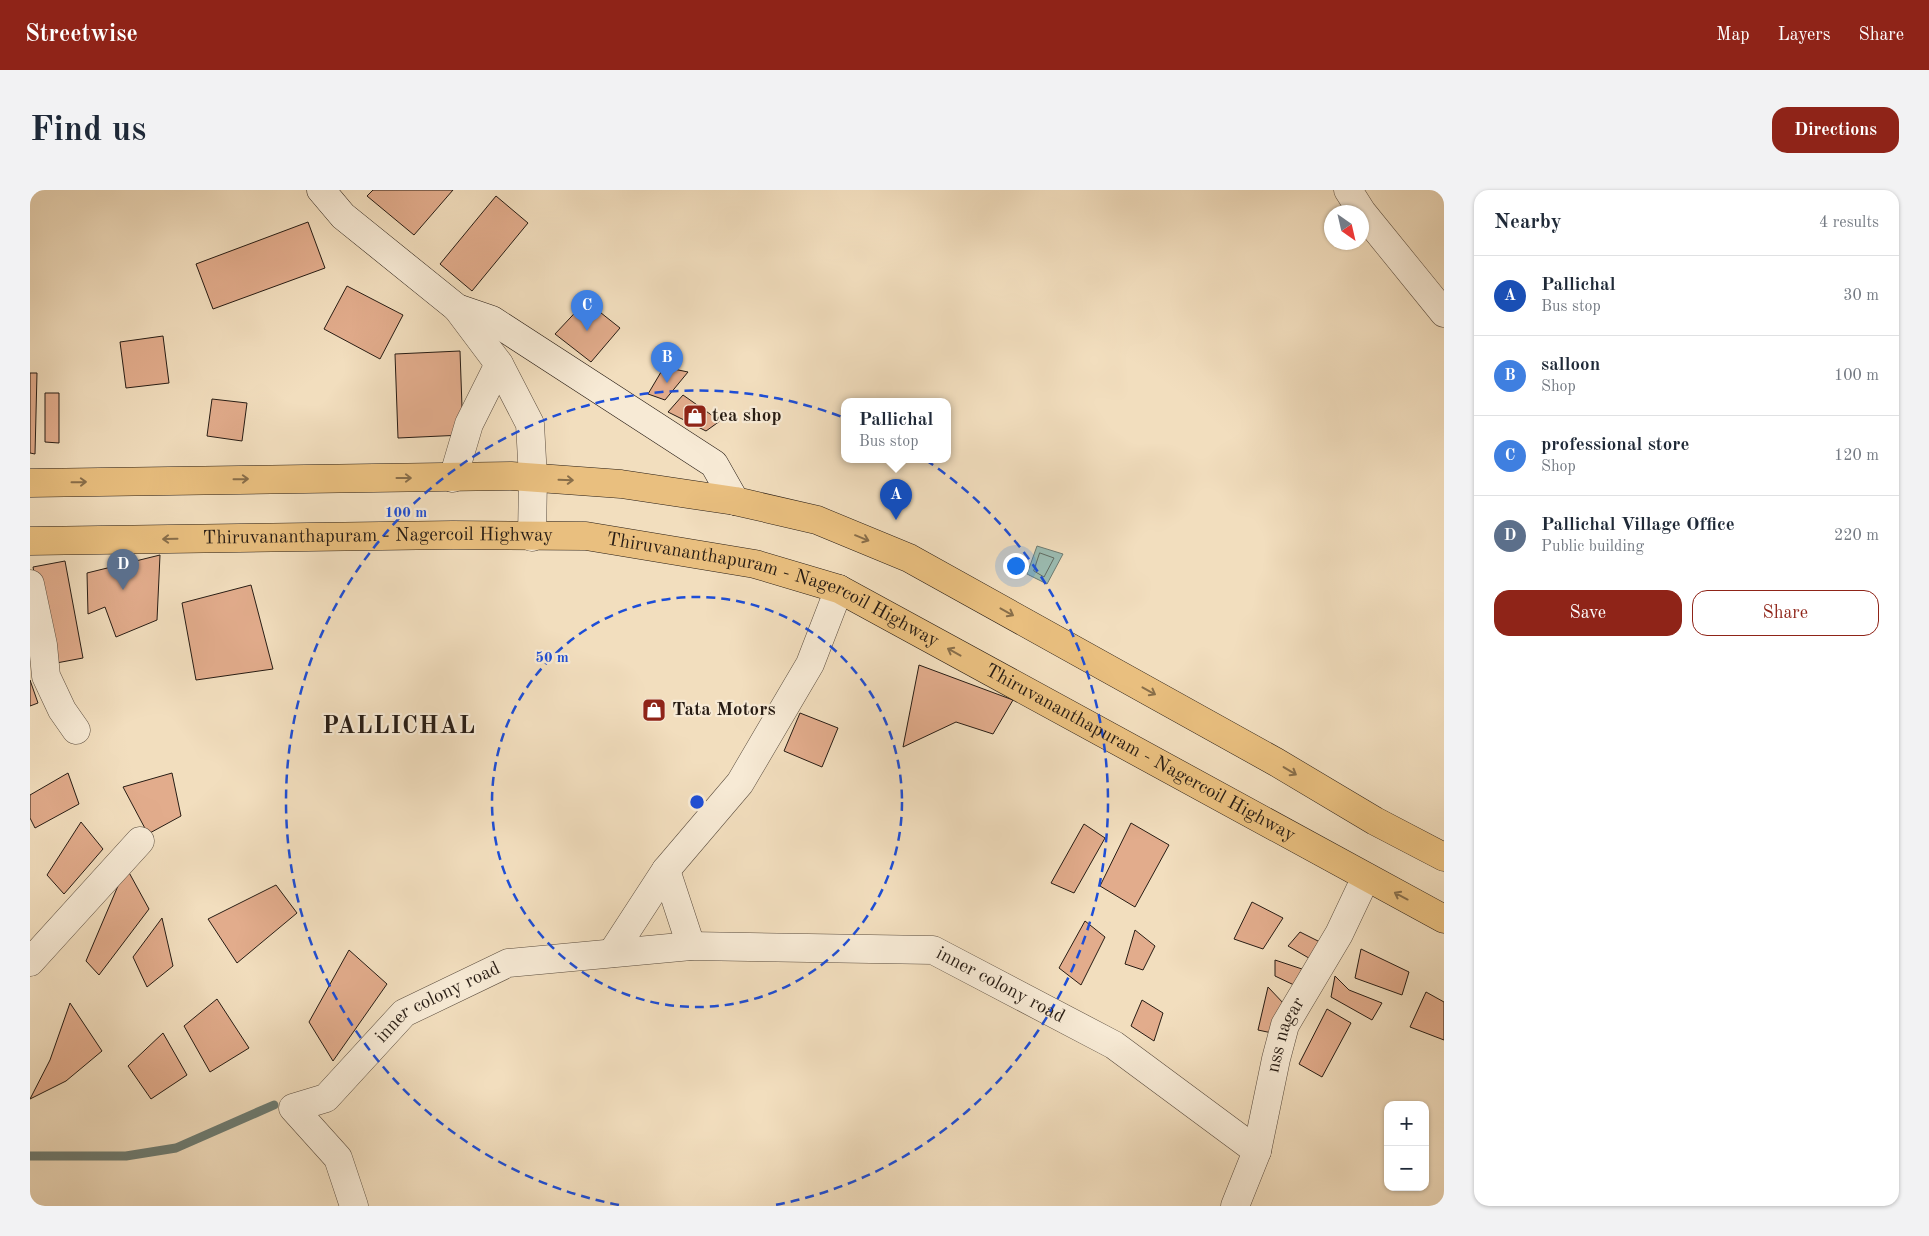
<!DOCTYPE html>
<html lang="en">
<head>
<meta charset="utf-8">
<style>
	:root { --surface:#fff; --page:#f2f2f3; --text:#1f2937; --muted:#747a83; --line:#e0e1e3; --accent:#8f2418 }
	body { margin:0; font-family:"Old Standard TT",serif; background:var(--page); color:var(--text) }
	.controls { position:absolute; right:15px; bottom:15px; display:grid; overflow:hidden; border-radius:10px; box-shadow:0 1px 4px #0004 }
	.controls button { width:45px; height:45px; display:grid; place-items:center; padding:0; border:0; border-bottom:1px solid var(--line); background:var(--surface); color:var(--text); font:25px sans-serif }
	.compass { position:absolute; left:1294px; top:15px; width:45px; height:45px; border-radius:50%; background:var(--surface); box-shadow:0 1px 4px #0004; rotate:146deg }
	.you { position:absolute; left:985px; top:375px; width:18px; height:18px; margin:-12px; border:4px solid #fff; border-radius:50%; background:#1a73e8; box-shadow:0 0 0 8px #1a73e833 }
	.badge { display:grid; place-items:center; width:32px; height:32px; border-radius:50%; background:var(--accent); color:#fff; font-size:16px; font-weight:700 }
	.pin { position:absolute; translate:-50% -41px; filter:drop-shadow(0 1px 2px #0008) }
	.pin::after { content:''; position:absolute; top:26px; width:18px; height:15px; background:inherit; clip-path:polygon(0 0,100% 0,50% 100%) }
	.popup { position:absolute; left:811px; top:208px; width:110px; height:65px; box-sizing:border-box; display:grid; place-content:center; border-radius:10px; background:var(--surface); filter:drop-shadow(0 1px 4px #0005); font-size:16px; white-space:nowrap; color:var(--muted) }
	.popup b { font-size:19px; color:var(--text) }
	.popup::after { content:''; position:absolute; left:50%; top:100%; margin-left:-10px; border:10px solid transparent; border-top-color:var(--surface) }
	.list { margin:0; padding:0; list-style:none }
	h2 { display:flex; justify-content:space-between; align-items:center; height:65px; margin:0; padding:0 20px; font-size:21px }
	h2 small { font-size:16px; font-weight:400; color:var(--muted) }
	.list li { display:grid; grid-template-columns:32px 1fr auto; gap:15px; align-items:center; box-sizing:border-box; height:80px; padding:0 20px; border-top:1px solid var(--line) }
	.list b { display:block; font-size:19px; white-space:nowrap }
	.list p { margin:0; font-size:16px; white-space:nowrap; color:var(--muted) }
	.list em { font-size:16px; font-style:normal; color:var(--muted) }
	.actions { display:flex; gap:10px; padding:15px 20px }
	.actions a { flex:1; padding:11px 0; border:1px solid var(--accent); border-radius:15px; text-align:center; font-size:18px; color:var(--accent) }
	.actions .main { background:var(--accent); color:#fff }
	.map { position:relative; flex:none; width:1414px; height:1016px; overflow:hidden; border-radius:15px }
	header { display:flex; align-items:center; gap:30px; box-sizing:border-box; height:70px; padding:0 25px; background:var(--accent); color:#fff }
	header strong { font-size:24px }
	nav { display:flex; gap:28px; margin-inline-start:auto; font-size:18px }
	.intro { display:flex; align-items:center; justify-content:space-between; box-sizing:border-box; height:120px; padding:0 30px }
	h1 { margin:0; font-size:35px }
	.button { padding:12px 22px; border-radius:15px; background:var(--accent); color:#fff; font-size:18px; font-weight:700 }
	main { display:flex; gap:30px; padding:0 30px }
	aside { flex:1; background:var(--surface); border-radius:15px; box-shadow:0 1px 4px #0004 }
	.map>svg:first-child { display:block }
</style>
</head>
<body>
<header>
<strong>Streetwise</strong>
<nav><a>Map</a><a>Layers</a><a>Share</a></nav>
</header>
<div class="intro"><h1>Find us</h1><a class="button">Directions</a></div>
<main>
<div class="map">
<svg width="1414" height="1016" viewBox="0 0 1414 1016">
	<rect width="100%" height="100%" fill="#f2debe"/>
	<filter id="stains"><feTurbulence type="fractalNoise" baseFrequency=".004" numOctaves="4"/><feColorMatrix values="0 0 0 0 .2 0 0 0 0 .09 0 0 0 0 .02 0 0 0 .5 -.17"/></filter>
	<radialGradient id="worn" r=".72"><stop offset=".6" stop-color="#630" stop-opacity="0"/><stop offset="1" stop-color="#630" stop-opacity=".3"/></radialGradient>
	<!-- water -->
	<path fill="#9bbcb2" stroke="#6d7c73" d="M1007,356l26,8 -16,30 -20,-10z"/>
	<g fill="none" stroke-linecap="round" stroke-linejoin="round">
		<!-- shore -->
		<path stroke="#616c63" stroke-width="1" d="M1010,363l14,5 -10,19 -10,-6z"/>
		<!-- stream -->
		<path stroke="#6d7c73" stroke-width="9" d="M0,966h96l50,-8 98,-43"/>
	</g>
	<!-- building -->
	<g fill="#e2ac8c" stroke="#271c14">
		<path d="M343,0h80l-39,45 -47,-39z"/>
		<path d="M466,6l32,27 -56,68 -32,-27z"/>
		<path d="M278,32l17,46 -112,41 -17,-45z"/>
		<path d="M317,96l56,29 -23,44 -56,-30z"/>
		<path d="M556,111l34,27 -29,34 -36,-28z"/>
		<path d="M133,146l6,47 -43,5 -6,-46z"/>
		<path d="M430,161l3,84 -65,3 -3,-84z"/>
		<path d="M634,177l24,5 -23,28 -17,-6z"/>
		<path d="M0,183h7l-2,81 -5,-1z"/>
		<path d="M15,203h14v50l-14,-1z"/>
		<path d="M653,205l37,26 -14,10 -38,-19z"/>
		<path d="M182,209l35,4 -5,38 -35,-5z"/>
		<path d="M130,365l-3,65 -41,17 -11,-30 -17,7 -1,-41z"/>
		<path d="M35,371l18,97 -32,6 -18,-97z"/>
		<path d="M221,395l22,84 -77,11 -14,-77z"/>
		<path d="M889,475l94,35 -20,34 -37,-12 -53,25z"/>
		<path d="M0,490l8,23 -8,3z"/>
		<path d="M770,523l38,15 -16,39 -38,-16z"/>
		<path d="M38,583l11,31 -44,24 -5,-10v-23z"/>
		<path d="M142,583l9,43 -33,18 -25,-47z"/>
		<path d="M51,632l22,27 -39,45 -17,-19z"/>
		<path d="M1101,633l38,22 -34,62 -35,-21z"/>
		<path d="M1054,634l21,14 -31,55 -23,-10z"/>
		<path d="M96,677l23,42 -50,66 -13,-14z"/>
		<path d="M246,695l21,28 -60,50 -29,-44z"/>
		<path d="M1222,712l31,16 -20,31 -29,-10z"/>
		<path d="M132,728l11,48 -26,21 -14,-30z"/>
		<path d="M1055,731l20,16 -24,48 -22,-17z"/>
		<path d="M1105,740l20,16 -12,24 -18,-6z"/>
		<path d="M1270,742l22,11 -8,18 -26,-15z"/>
		<path d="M1331,759l48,23 -7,23 -47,-17z"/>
		<path d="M319,760l38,34 -54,77 -24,-39z"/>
		<path d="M1245,770l27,9 -8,16 -19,-9z"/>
		<path d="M1305,786l14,14 33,13 -10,17 -41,-23z"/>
		<path d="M1238,797l17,18 -13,28 -14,-3z"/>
		<path d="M1396,802l18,10v38l-34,-13z"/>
		<path d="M187,809l32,49 -39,24 -26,-46z"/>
		<path d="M1112,810l21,13 -9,28 -23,-15z"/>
		<path d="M40,813l32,48 -36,30 -36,18 20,-39z"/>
		<path d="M1297,819l24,14 -29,54 -23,-13z"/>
		<path d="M133,843l24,42 -36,24 -23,-33z"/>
	</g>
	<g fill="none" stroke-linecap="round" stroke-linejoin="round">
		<!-- minor casing -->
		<g stroke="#5a4c3e" stroke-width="29">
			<g id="minor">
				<path d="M1318,0l14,22 82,101"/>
				<path d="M0,394l13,61 3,31 16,34 14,20"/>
				<path d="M636,680l25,76"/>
				<path d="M582,763l54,-83 74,-87 70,-119 29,-75"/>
				<path d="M0,772l110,-121"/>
				<path id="s1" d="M324,1016l-16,-48 -45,-50 33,-10 78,-85 104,-50 183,-17 242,4 181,95 143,106"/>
				<path id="s2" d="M1205,1016l22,-55 19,-92 9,-34 54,-91 27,-57"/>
			</g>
		</g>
		<!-- tertiary casing -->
		<g stroke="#5a4c3e" stroke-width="29">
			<g id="tertiary">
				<path d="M427,118l42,56 31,60 3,54 -1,59"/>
				<path d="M423,288l16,-54 30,-60"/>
			</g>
		</g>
		<!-- secondary casing -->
		<g stroke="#271c14" stroke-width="29">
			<path id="secondary" d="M291,0l22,26 114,92 35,12 222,144 21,37"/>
		</g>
		<!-- primary casing -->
		<g stroke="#271c14" stroke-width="29">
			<g id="primary">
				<path d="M0,293l481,-7 110,8 114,17 82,19 92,38 367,204 99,59 69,36"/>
				<path id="s3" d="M0,351l423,-6 133,1 169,28 84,25 605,330"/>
			</g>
		</g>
		<!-- minor -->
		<use href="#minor" stroke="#f7ead5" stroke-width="28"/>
		<!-- tertiary -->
		<use href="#tertiary" stroke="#f7ead5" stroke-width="28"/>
		<!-- secondary -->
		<use href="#secondary" stroke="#f7ead5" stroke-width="28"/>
		<!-- primary -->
		<use href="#primary" stroke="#e9bf7f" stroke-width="28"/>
	</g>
	<!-- one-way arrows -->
	<defs><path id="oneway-shaft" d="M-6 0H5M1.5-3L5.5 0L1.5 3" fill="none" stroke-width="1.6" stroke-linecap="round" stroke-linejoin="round" transform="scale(1.25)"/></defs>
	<g stroke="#886e4a">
		<use href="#oneway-shaft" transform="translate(374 288)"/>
		<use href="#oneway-shaft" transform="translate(211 289) rotate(-1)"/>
		<use href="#oneway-shaft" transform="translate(536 290) rotate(2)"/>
		<use href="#oneway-shaft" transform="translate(49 292) rotate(-1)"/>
		<use href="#oneway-shaft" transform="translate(832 348) rotate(22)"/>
		<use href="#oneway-shaft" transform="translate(140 349) rotate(179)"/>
		<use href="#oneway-shaft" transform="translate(977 422) rotate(29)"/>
		<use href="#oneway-shaft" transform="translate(924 462) rotate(-151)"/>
		<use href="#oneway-shaft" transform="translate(1119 501) rotate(29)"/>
		<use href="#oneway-shaft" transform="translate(1260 581) rotate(31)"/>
		<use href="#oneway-shaft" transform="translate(1371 706) rotate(-152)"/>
	</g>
	<!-- distance rings -->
	<g fill="none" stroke="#1d4ed8" stroke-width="2.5" stroke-dasharray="9 6">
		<circle cx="667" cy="612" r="205"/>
		<path d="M589 1015A411 411 0 1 1 745 1015"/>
	</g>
	<!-- icons -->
	<defs>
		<g id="shop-square" transform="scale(1.25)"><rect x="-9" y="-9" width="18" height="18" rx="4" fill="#8f2418" stroke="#f7ead5"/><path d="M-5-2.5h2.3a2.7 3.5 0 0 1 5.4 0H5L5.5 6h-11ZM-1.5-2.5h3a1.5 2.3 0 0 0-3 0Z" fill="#fff"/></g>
	</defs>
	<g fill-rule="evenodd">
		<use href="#shop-square" x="665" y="226"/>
		<use href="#shop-square" x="624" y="520"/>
	</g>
	<g text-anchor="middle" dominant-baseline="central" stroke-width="4.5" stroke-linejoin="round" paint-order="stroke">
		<!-- poi labels -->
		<g font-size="19" font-weight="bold" fill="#271c14" stroke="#f7ead5" text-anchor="start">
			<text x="682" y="226">tea shop</text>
			<text x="642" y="520">Tata Motors</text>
		</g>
		<!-- street labels -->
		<g font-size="19" fill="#271c14" stroke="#f7ead5">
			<text stroke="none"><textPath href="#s3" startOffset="348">Thiruvananthapuram - Nagercoil Highway</textPath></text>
			<text stroke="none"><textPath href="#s3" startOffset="752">Thiruvananthapuram - Nagercoil Highway</textPath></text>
			<text stroke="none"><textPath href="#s3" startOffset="1158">Thiruvananthapuram - Nagercoil Highway</textPath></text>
			<text stroke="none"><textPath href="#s1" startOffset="885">inner colony road</textPath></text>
			<text stroke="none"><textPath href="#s1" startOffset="302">inner colony road</textPath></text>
			<text stroke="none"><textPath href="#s2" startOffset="179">nss nagar</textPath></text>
		</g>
		<!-- district labels -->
		<g font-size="24" font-weight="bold" letter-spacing="1" fill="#271c14" stroke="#f7ead5">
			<text x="369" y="537">PALLICHAL</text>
		</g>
	</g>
	<circle cx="667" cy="612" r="8" fill="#1d4ed8" stroke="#f7ead5" stroke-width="2.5"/>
	<g font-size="15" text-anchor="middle" font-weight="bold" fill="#1d4ed8" stroke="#f7ead5" stroke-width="4.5" stroke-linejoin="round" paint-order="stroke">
		<text x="376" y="327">100 m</text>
		<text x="522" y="472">50 m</text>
	</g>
	<rect width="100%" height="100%" filter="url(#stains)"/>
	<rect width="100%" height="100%" fill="url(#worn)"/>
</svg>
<div class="controls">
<button>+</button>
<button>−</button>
</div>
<svg class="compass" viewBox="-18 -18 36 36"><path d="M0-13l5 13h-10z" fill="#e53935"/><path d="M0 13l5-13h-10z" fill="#747a83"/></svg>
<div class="you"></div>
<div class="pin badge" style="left:866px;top:330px;background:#1a4fb4">A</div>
<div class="popup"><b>Pallichal</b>Bus stop</div>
<div class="pin badge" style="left:637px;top:193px;background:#3f7fe0">B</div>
<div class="pin badge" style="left:557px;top:141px;background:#3f7fe0">C</div>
<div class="pin badge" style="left:93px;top:400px;background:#5c6f8a">D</div>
</div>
<aside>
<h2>Nearby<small>4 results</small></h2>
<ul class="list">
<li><span class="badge" style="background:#1a4fb4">A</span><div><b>Pallichal</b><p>Bus stop</p></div><em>30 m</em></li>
<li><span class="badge" style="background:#3f7fe0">B</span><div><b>salloon</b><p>Shop</p></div><em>100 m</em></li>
<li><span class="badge" style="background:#3f7fe0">C</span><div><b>professional store</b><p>Shop</p></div><em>120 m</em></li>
<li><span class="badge" style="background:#5c6f8a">D</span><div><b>Pallichal Village Office</b><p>Public building</p></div><em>220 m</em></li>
</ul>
<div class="actions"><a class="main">Save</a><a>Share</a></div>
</aside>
</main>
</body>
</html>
